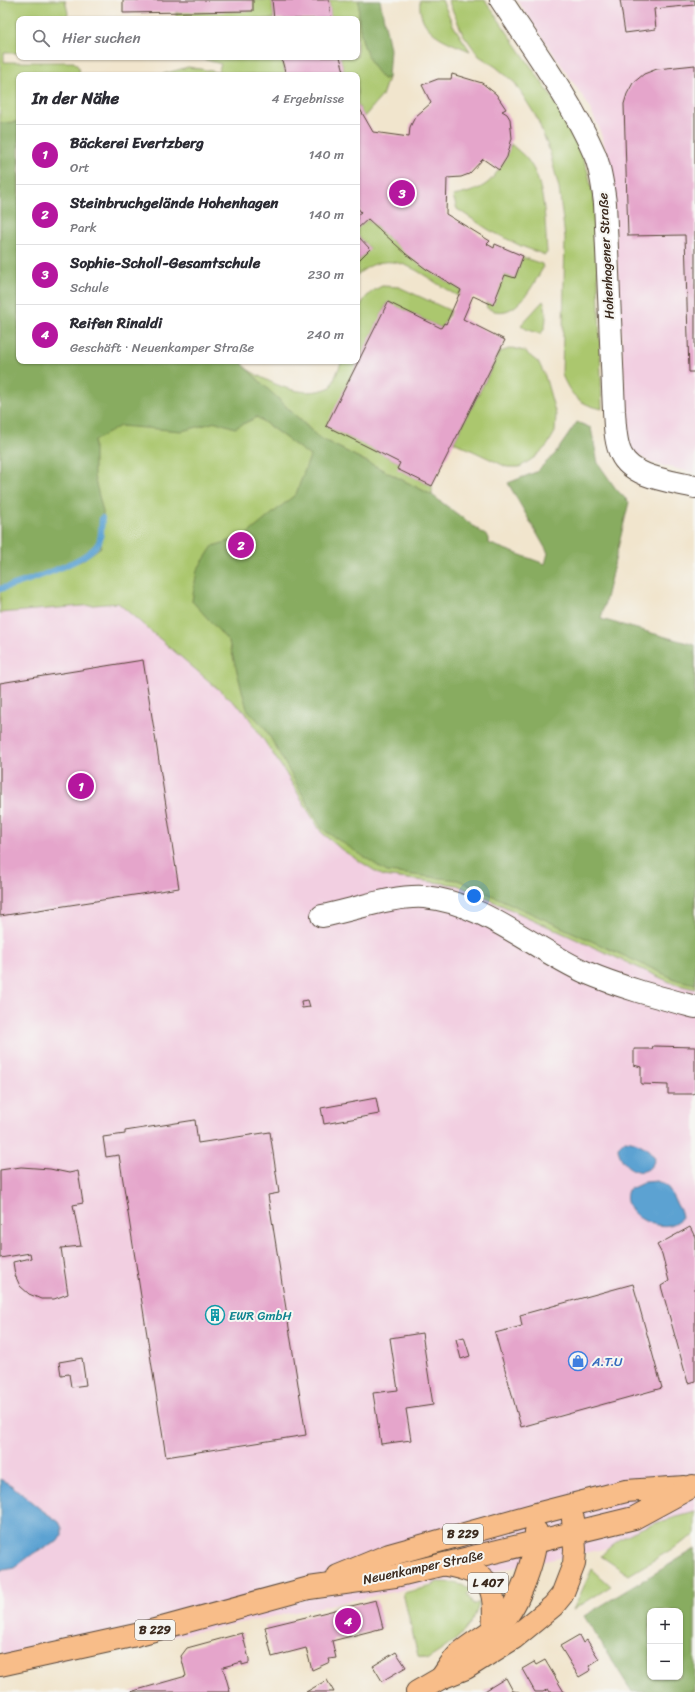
<!DOCTYPE html>
<html lang="de">
<head>
<meta charset="utf-8">
<style>
	:root { --surface:#fff; --page:#f7f7f7; --text:#2b2b33; --muted:#7c7c81; --line:#e1e1e2; --accent:#b5179e }
	body { margin:0; font-family:Sriracha,sans-serif; background:var(--page); color:var(--text) }
	.controls { position:absolute; right:12px; bottom:12px; display:grid; overflow:hidden; border-radius:8px; box-shadow:0 1px 3px #0004 }
	.controls button { width:36px; height:36px; display:grid; place-items:center; padding:0; border:0; border-bottom:1px solid var(--line); background:var(--surface); color:var(--text); font:20px sans-serif }
	.you { position:absolute; left:474px; top:896px; width:14px; height:14px; margin:-10px; border:3px solid #fff; border-radius:50%; background:#1a73e8; box-shadow:0 0 0 6px #1a73e833 }
	.badge { display:grid; place-items:center; width:26px; height:26px; border-radius:50%; background:var(--accent); color:#fff; font-size:13px; font-weight:700 }
	.pin { position:absolute; translate:-50% -50%; border:2px solid #fff; box-shadow:0 1px 4px #0006 }
	.list { margin:0; padding:0; list-style:none }
	h2 { display:flex; justify-content:space-between; align-items:center; height:52px; margin:0; padding:0 16px; font-size:17px }
	h2 small { font-size:13px; font-weight:400; color:var(--muted) }
	.list li { display:grid; grid-template-columns:26px 1fr auto; gap:12px; align-items:center; box-sizing:border-box; height:60px; padding:0 16px; border-top:1px solid var(--line) }
	.list b { display:block; font-size:15px; white-space:nowrap }
	.list p { margin:0; font-size:13px; white-space:nowrap; color:var(--muted) }
	.list em { font-size:13px; font-style:normal; color:var(--muted) }
	.icon { flex:none; width:22px; height:22px; fill:none; stroke:currentColor; stroke-width:2; stroke-linecap:round; stroke-linejoin:round }
	.map { position:relative; flex:none; width:695px; height:1692px; overflow:hidden }
	.search { position:absolute; background:var(--surface); box-shadow:0 1px 3px #0004; left:16px; top:16px; width:344px; height:44px; display:flex; align-items:center; gap:10px; box-sizing:border-box; padding:0 14px; border-radius:8px; color:var(--muted); font-size:15px }
	.panel { position:absolute; background:var(--surface); box-shadow:0 1px 3px #0004; left:16px; top:72px; width:344px; height:292px; border-radius:8px }
	.map>svg:first-child { display:block }
</style>
</head>
<body>
<div class="map">
<svg width="695" height="1692" viewBox="0 0 695 1692">
	<rect width="100%" height="100%" fill="#f6f6f2"/>
	<filter id="ink" filterUnits="userSpaceOnUse"><feTurbulence type="fractalNoise" baseFrequency=".025" numOctaves="2"/><feDisplacementMap in="SourceGraphic" scale="8" xChannelSelector="R" yChannelSelector="G"/><feConvolveMatrix kernelMatrix="1 2 1 2 8 2 1 2 1" color-interpolation-filters="sRGB"/></filter>
	<filter id="wash" filterUnits="userSpaceOnUse"><feTurbulence type="fractalNoise" baseFrequency=".012" numOctaves="4" result="noise"/><feDisplacementMap in="SourceGraphic" scale="16" xChannelSelector="R" yChannelSelector="G"/><feGaussianBlur stdDeviation="0.9" result="paint"/><feColorMatrix in="noise" values="0 0 0 0 0 0 0 0 0 0 0 0 0 0 0 0 0 1.4 0 .05"/><feComposite in="paint" operator="in"/></filter>
	<g filter="url(#wash)">
		<rect width="100%" height="100%" fill="#f1e5cd"/>
		<!-- built -->
		<g fill="#f2cfe1">
			<path d="M517,0h178v473l-44,-10 -13,-8 -8,-9 -3,-14 -13,-222 -7,-56 -8,-26 -12,-25z"/>
			<path d="M118,603l340,277 237,104v529l-87,35 -608,124v-1067z"/>
		</g>
		<!-- green -->
		<g fill="#abc76e" stroke="#737846">
			<path d="M0,0h65l3,13 -2,6h-47v34h-15v9h70l5,6 1,7h-61v47l-19,1z"/>
			<path d="M253,0h19l2,19h-98v-7z"/>
			<path d="M329,0h30c-1,32 4,54 24,79l5,-1 -6,18 -18,21 -7,-14v-28h-12l-5,-18h17v-38h-26z"/>
			<path d="M420,0h22l11,25 17,26c-25,-10 -53,-19 -50,-51z"/>
			<path d="M448,0h37l71,103 19,33 13,36 8,36 6,201c-23,-5 -31,-13 -40,-34l3,-137 -6,-50 -10,-39 -12,-31 -22,-35 -19,-16 -17,-11 -16,-22z"/>
			<path d="M196,57h85l5,18h-126l28,-8 30,5 3,-8z"/>
			<path d="M0,142l19,219 230,60 8,-4 53,38 227,150 158,51v333l-21,-5 -217,-99 -74,-9 -41,-26 -21,-18 -36,-60 -40,-60 -127,-109 -118,10z"/>
			<path d="M511,144c5,5 12,10 16,15 19,23 18,66 20,94l-2,2 -24,-9 -32,-16 -32,-21 -4,-13c38,-7 43,-18 58,-52z"/>
			<path d="M368,219c28,28 59,51 93,71l-3,6c-34,-17 -63,-54 -101,-21v-13l13,-13 -13,-14v-6z"/>
			<path d="M522,257l20,7 1,4c-12,20 -28,55 -56,40l-1,-6 19,-27 10,3z"/>
			<path d="M382,286l17,1 52,24 -10,17 -53,-26 -61,124 73,37 -2,6 34,17v9l-114,-58 -71,-68c25,15 55,31 84,18l11,-26h15c0,-31 -8,-60 25,-75z"/>
			<path d="M543,301c4,6 5,28 -3,33l-14,-5 -5,-4z"/>
			<path d="M512,348l12,3 15,12 6,13 11,39 -1,17 -8,14 -12,11 -15,10h-13l-53,-25 46,-90z"/>
			<path d="M695,1512v23l-66,40 -28,-19c24,-28 60,-34 94,-44z"/>
			<path d="M592,1569l19,17 -38,24z"/>
			<path d="M437,1582c13,0 24,1 35,8l-5,4 6,11 6,-3c-5,28 -29,43 -51,57l-10,-3 -15,-63 30,-7v-2z"/>
		</g>
		<!-- forest -->
		<g fill="#88ac61" stroke="#626b40" fill-rule="evenodd">
			<path d="M359,0h21l10,49 -2,29 -5,1c-20,-21 -26,-51 -24,-79z"/>
			<path d="M19,122v239h222l6,8 71,68 114,58 56,42v6l57,21 3,-11 -40,-70 28,-11 19,-18 22,-32 14,6 7,35 18,26 13,13 -28,117 94,26v339l-18,-4 -219,-100 -71,-8 -65,-43 -57,-101 -18,-19 -18,-67 -37,-41 5,-31 16,-24 32,-10 51,-42 14,-38 -53,-39 -22,11 -19,-6 -34,9 -62,-5 -26,15v35l9,36 -2,35 -20,14 -72,26 -9,2v-466z"/>
			<path d="M695,1549v143h-63l-48,-76zM650,1611h30v66h-30z"/>
		</g>
		<!-- water -->
		<g fill="#5ca2d2" stroke="#4c6678">
			<path d="M625,1140c12,1 25,8 30,19 -9,25 -36,8 -37,-12z"/>
			<path d="M657,1181l10,5 14,26 1,5c-15,22 -65,-2 -54,-27l17,-8z"/>
			<path d="M0,1479l11,6 28,23 20,14 3,6v8l-5,6 -23,11 -20,15 -14,3z"/>
		</g>
		<g fill="none" stroke-linecap="round" stroke-linejoin="round">
			<!-- stream -->
			<path stroke="#5ca2d2" stroke-width="6" d="M0,589c21,-6 89,-27 99,-47 3,-7 2,-17 3,-24"/>
		</g>
		<g id="blocks">
			<!-- building -->
			<g fill="#e5a5cb">
				<path d="M123,0h130v11l-130,2z"/>
				<path d="M272,0h57l2,19h-57z"/>
				<path d="M620,0h75v5l-41,4 2,20 -31,4z"/>
				<path d="M281,57h59l5,18h-59z"/>
				<path d="M695,65v307h-6l-4,-137 -57,1 -4,-132 3,-10 6,-11 11,-9 13,-5z"/>
				<path d="M452,74l30,9 14,11 10,15 -4,2 5,3 3,5 2,19 -5,19 -8,13 -16,-11 -14,15 -8,3 -14,1 -1,36 44,27 -3,3 7,4 1,-4 28,12 -8,22 -10,-3 -12,30 -20,-9 -10,23 42,21 -73,146 -35,-17 3,-6 -74,-37 62,-124 53,26 3,-5 2,1 15,-34 -35,-21 -20,-15 -38,-35 -11,10v-14l4,-3 -4,-5v-103l16,28 36,5 1,-10 5,-10 16,-14 -9,-18 16,-6h13z"/>
				<path d="M357,235l13,14 -13,13z"/>
				<path d="M143,660l36,228 -179,28v-233z"/>
				<path d="M308,1000l2,7 -8,1 -1,-7z"/>
				<path d="M653,1046l42,1v46l-2,1h-25v-9l-27,-1v-17l-7,-2v-16h18z"/>
				<path d="M376,1098l3,16 -55,10 -3,-16z"/>
				<path d="M195,1120l3,23 72,-11 9,61 -11,2 38,240 -140,22 -47,-302 -13,2 -3,-20 22,-3v-3z"/>
				<path d="M21,1167l29,2 19,4 9,-2 5,32 -10,2 8,41 -20,2 7,46 -14,5h-13l-12,-5 -9,-8 -5,-11 -2,-13 18,-4 -1,-5 -30,5v-88z"/>
				<path d="M690,1227l5,10v144l-7,2 -27,-97 8,-5 -7,-27 -5,-9z"/>
				<path d="M633,1284l29,104 -141,39 -26,-94 27,-7 -2,-11z"/>
				<path d="M422,1333l11,72 -27,4 5,31 -30,4 -8,-51 25,-3 -8,-52z"/>
				<path d="M464,1337l6,19 -9,3 -5,-20z"/>
				<path d="M82,1358l4,27 -15,2 -2,-13 -8,1 -2,-13z"/>
				<path d="M376,1600l7,28 -51,13 4,17 -7,1 1,3 -18,8 -6,-22 -34,9 -7,-30z"/>
				<path d="M242,1633l7,26v4l-7,2v-3l-19,5 7,25h-100l56,-16 -5,-20 6,-8z"/>
				<path d="M579,1635l4,8 4,-3 12,19 -10,7 2,4 -12,7 -19,-31z"/>
				<path d="M396,1652l10,15 -24,14 -9,-15z"/>
				<path d="M545,1660l19,32h-14l-2,-3 -5,3h-8l-13,-23 12,-7 2,3z"/>
				<path d="M506,1678l7,13 6,1h-36z"/>
				<path d="M327,1680l7,12h-28z"/>
			</g>
		</g>
	</g>
	<g filter="url(#ink)">
		<use href="#blocks" fill-opacity="0" stroke="#564638" stroke-width="1"/>
		<g fill="none" stroke-linecap="round" stroke-linejoin="round">
			<!-- minor casing -->
			<g stroke="#564638" stroke-width="24">
				<g id="minor">
					<path d="M501,0c33,50 70,100 94,155 6,15 8,32 10,48l9,208c1,14 1,31 7,43 11,24 51,27 74,33"/>
					<path d="M322,916c31,-6 72,-21 102,-19 59,5 108,51 161,75 35,15 73,25 110,35"/>
				</g>
			</g>
			<!-- major casing -->
			<g stroke="#564638" stroke-width="24">
				<g id="major">
					<path d="M446,1565c44,8 51,20 47,64"/>
					<path d="M338,1576l51,-21 147,-41 90,-23 59,-4"/>
					<path d="M0,1665l136,-30 173,-47 86,-12 239,-58 59,-32"/>
					<path d="M441,1678c6,-8 11,-18 19,-25 13,-11 29,-19 42,-31 17,-18 35,-67 34,-91"/>
					<path d="M417,1692l24,-14 25,-10 48,-30 39,-32 9,-11 12,-31 1,-14 -2,-31"/>
				</g>
			</g>
			<!-- minor -->
			<use href="#minor" stroke="#fff" stroke-width="22"/>
			<!-- major -->
			<use href="#major" stroke="#f8bd89" stroke-width="22"/>
		</g>
	</g>
	<!-- icons -->
	<defs>
		<g id="building-ring" transform="scale(1)"><circle r="9.5" fill="#f6f6f2" stroke="#0f9aa8" stroke-width="1.5"/><path d="M-4-6H4V6H1V3H-1V6H-4ZM-2.5-4.3h1.7v1.8h-1.7ZM.8-4.3h1.7v1.8H.8ZM-2.5-1h1.7V.8h-1.7ZM.8-1h1.7V.8H.8Z" fill="#0f9aa8"/></g>
		<g id="shop-ring" transform="scale(1)"><circle r="9.5" fill="#f6f6f2" stroke="#3f7fe0" stroke-width="1.5"/><path d="M-5-2.5h2.3a2.7 3.5 0 0 1 5.4 0H5L5.5 6h-11ZM-1.5-2.5h3a1.5 2.3 0 0 0-3 0Z" fill="#3f7fe0"/></g>
	</defs>
	<g fill-rule="evenodd">
		<use href="#building-ring" x="215" y="1315"/>
		<use href="#shop-ring" x="578" y="1361"/>
	</g>
	<g text-anchor="middle" dominant-baseline="central" stroke-width="4" stroke-linejoin="round" paint-order="stroke">
		<!-- shield labels -->
		<g fill="#f6f6f2" stroke="#73675e" stroke-width="1">
			<rect x="443" y="1524" width="40" height="20" rx="3"/>
			<rect x="468" y="1573" width="40" height="20" rx="3"/>
			<rect x="135" y="1620" width="40" height="20" rx="3"/>
		</g>
		<g font-size="12" font-weight="bold" fill="#3b2a1e">
			<text x="463" y="1534">B 229</text>
			<text x="488" y="1583">L 407</text>
			<text x="155" y="1630">B 229</text>
		</g>
		<!-- street labels -->
		<g font-size="13" fill="#3b2a1e" stroke="#f6f6f2">
			<text transform="translate(606 256) rotate(-93)">Hohenhagener Straße</text>
			<text transform="translate(423 1567) rotate(-12)">Neuenkamper Straße</text>
		</g>
		<!-- culture labels -->
		<g font-size="13" fill="#0d838f" stroke="#f6f6f2" text-anchor="start">
			<text x="229" y="1315">EWR GmbH</text>
		</g>
		<!-- shop labels -->
		<g font-size="13" fill="#366cbe" stroke="#f6f6f2" text-anchor="start">
			<text x="592" y="1361">A.T.U</text>
		</g>
	</g>
</svg>
<div class="controls">
<button>+</button>
<button>−</button>
</div>
<div class="you"></div>
<div class="pin badge" style="left:81px;top:786px">1</div>
<div class="pin badge" style="left:241px;top:545px">2</div>
<div class="pin badge" style="left:402px;top:193px">3</div>
<div class="pin badge" style="left:348px;top:1621px">4</div>
<div class="search"><svg class="icon" aria-label="search" viewBox="0 0 24 24"><circle cx="10" cy="10" r="6"/><path d="M15 15l6 6"/></svg>Hier suchen</div>
<section class="panel">
<h2>In der Nähe<small>4 Ergebnisse</small></h2>
<ul class="list">
<li><span class="badge">1</span><div><b>Bäckerei Evertzberg</b><p>Ort</p></div><em>140 m</em></li>
<li><span class="badge">2</span><div><b>Steinbruchgelände Hohenhagen</b><p>Park</p></div><em>140 m</em></li>
<li><span class="badge">3</span><div><b>Sophie-Scholl-Gesamtschule</b><p>Schule</p></div><em>230 m</em></li>
<li><span class="badge">4</span><div><b>Reifen Rinaldi</b><p>Geschäft · Neuenkamper Straße</p></div><em>240 m</em></li>
</ul>
</section>
</div>
</body>
</html>
